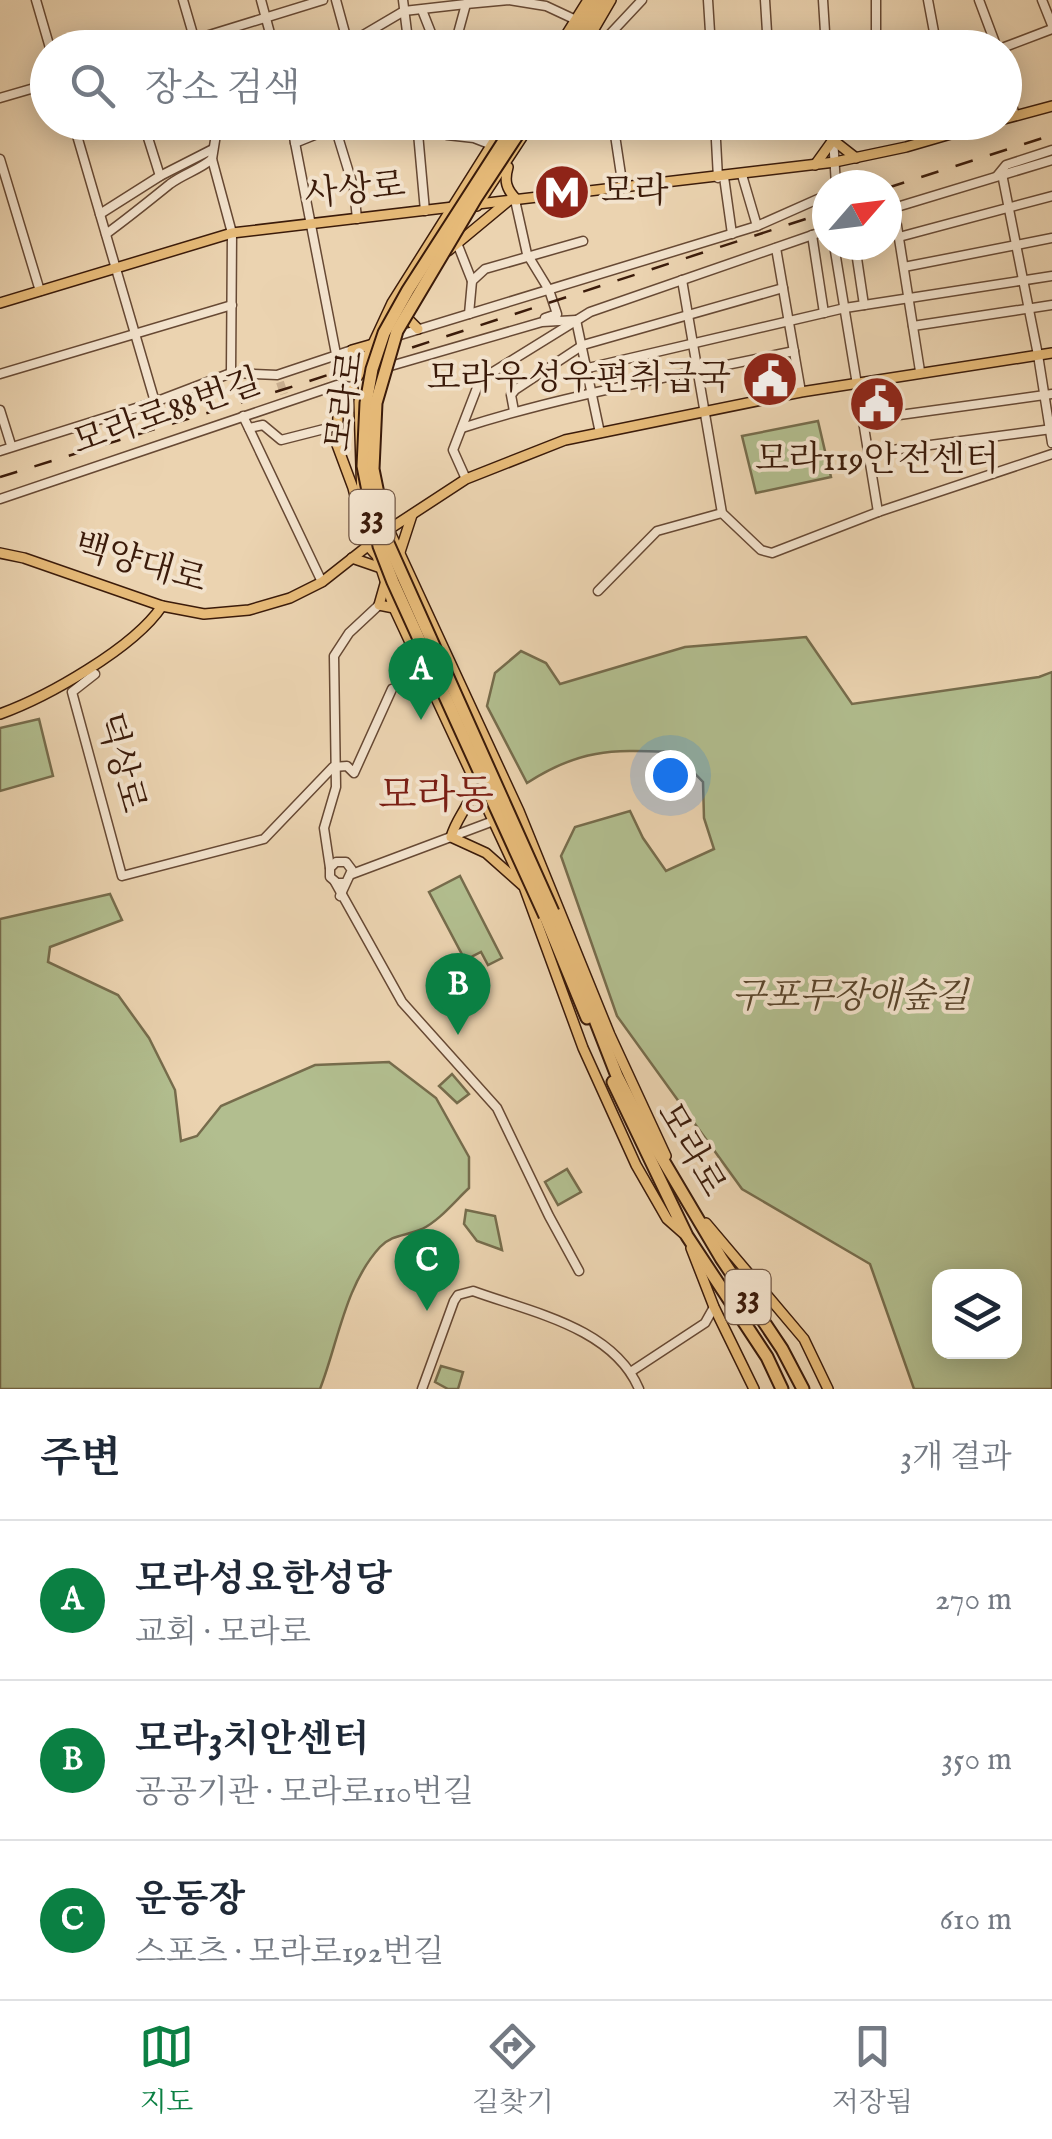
<!DOCTYPE html>
<html lang="ko">
<head>
<meta charset="utf-8">
<style>
	:root { --surface:#fff; --page:#f6f6f7; --text:#1f2937; --muted:#747a83; --line:#e0e1e3; --accent:#0b8043 }
	body { margin:0; font-family:"IM FELL English","Noto Serif KR",serif; background:var(--page); color:var(--text) }
	.controls { position:absolute; right:30px; bottom:30px; display:grid; overflow:hidden; border-radius:20px; box-shadow:0 5px 25px #0003 }
	.controls button { width:90px; height:90px; display:grid; place-items:center; padding:0; border:0; border-bottom:2px solid var(--line); background:var(--surface); color:var(--text); font:50px sans-serif }
	.compass { position:absolute; left:812px; top:170px; width:90px; height:90px; border-radius:50%; background:var(--surface); box-shadow:0 5px 25px #0003; rotate:62deg }
	.you { position:absolute; left:670px; top:775px; width:35px; height:35px; margin:-25px; border:8px solid #fff; border-radius:50%; background:#1a73e8; box-shadow:0 0 0 15px #1a73e833 }
	.badge { display:grid; place-items:center; width:65px; height:65px; border-radius:50%; background:var(--accent); color:#fff; font-size:32px; font-weight:700 }
	.pin { position:absolute; translate:-50% -82px; filter:drop-shadow(0 2px 5px #0008) }
	.pin::after { content:''; position:absolute; top:52px; width:35px; height:30px; background:inherit; clip-path:polygon(0 0,100% 0,50% 100%) }
	.list { margin:0; padding:0; list-style:none }
	h2 { display:flex; justify-content:space-between; align-items:center; height:130px; margin:0; padding:0 40px; font-size:42px }
	h2 small { font-size:32px; font-weight:400; color:var(--muted) }
	.list li { display:grid; grid-template-columns:65px 1fr auto; gap:30px; align-items:center; box-sizing:border-box; height:160px; padding:0 40px; border-top:2px solid var(--line) }
	.list b { display:block; font-size:38px; white-space:nowrap }
	.list p { margin:0; font-size:32px; white-space:nowrap; color:var(--muted) }
	.list em { font-size:32px; font-style:normal; color:var(--muted) }
	.icon { flex:none; width:55px; height:55px; fill:none; stroke:currentColor; stroke-width:2; stroke-linecap:round; stroke-linejoin:round }
	.map { position:relative; flex:none; width:1052px; height:1389px; overflow:hidden }
	.search { position:absolute; background:var(--surface); box-shadow:0 5px 25px #0003; left:30px; right:30px; top:30px; height:110px; display:flex; align-items:center; gap:25px; box-sizing:border-box; padding:0 35px; border-radius:55px; color:var(--muted); font-size:38px }
	.sheet { height:610px; background:var(--surface) }
	nav { display:flex; justify-content:space-around; align-items:center; box-sizing:border-box; height:140px; border-top:2px solid var(--line); background:var(--surface); font-size:28px; color:var(--muted) }
	nav a { display:grid; justify-items:center; gap:5px }
	nav .on { color:var(--accent) }
	.map>svg:first-child { display:block }
</style>
</head>
<body>
<div class="map">
<svg width="1052" height="1389" viewBox="0 0 1052 1389">
	<rect width="100%" height="100%" fill="#ebd3b0"/>
	<filter id="stains"><feTurbulence type="fractalNoise" baseFrequency=".002" numOctaves="4"/><feColorMatrix values="0 0 0 0 .2 0 0 0 0 .09 0 0 0 0 .02 0 0 0 .5 -.17"/></filter>
	<radialGradient id="worn" r=".72"><stop offset=".6" stop-color="#630" stop-opacity="0"/><stop offset="1" stop-color="#630" stop-opacity=".3"/></radialGradient>
	<!-- green -->
	<g fill="#b2be8f" stroke="#766c4c" stroke-width="2.5" fill-rule="evenodd">
		<path d="M818,421l13,56 -75,16 -14,-57z"/>
		<path d="M806,637l46,67 187,-27 13,-5v717h-138l-44,-125 -128,-75 -125,-173 -56,-160 14,-29 55,-16 13,27 23,33 48,-22 -10,-31 -1,-36 -29,-30c-62,-2 -93,-4 -147,31l-40,-77 8,-33 26,-22 25,12 14,21 125,-37zM940,1276h74v76h-74z"/>
		<path d="M39,719l14,57 -53,15v-63z"/>
		<path d="M460,876l42,82 -14,7 -7,-13 -16,8 -36,-68z"/>
		<path d="M110,894l12,26 -72,27 -2,15 70,33 31,43 26,52 6,51 16,-5 24,-30 94,-41 74,-3 47,36 33,59v31c-15,14 -29,32 -47,41 -15,7 -30,5 -42,18 -35,38 -42,96 -60,142h-320v-470z"/>
		<path d="M452,1074l17,20 -12,9 -18,-17z"/>
		<path d="M567,1169l14,23 -23,13 -13,-23z"/>
		<path d="M466,1210l29,6 7,34 -25,-9 -13,-17z"/>
		<path d="M441,1366l22,6 -5,17h-10l-13,-7z"/>
	</g>
	<g fill="none" stroke-linecap="round" stroke-linejoin="round">
		<!-- minor-tunnel -->
		<path stroke="#c8ae8f" stroke-width="8" stroke-dasharray="8 4" stroke-linecap="butt" d="M280,382l4,12"/>
		<!-- minor casing -->
		<g stroke="#674934" stroke-width="11">
			<g id="minor">
				<path d="M36,0l14,48"/>
				<path d="M183,0l14,48"/>
				<path d="M261,0l13,48"/>
				<path d="M336,0l12,44"/>
				<path d="M403,0l6,48"/>
				<path d="M708,0l3,48"/>
				<path d="M765,0l3,48"/>
				<path d="M823,0l3,48"/>
				<path d="M876,0v48"/>
				<path d="M928,0l9,48"/>
				<path d="M979,0l18,48"/>
				<path d="M1042,0l10,25"/>
				<path d="M422,10l15,38"/>
				<path d="M167,48l156,-48"/>
				<path d="M348,48v-4l56,-33 62,-7 43,-4 37,6 30,14"/>
				<path d="M442,48l13,-5 25,5"/>
				<path d="M454,48l12,-44"/>
				<path d="M597,48l45,-48"/>
				<path d="M1002,48l50,-19"/>
				<path d="M1004,75l11,41"/>
				<path d="M0,98l48,-14"/>
				<path d="M73,122l82,280"/>
				<path d="M143,122l17,54"/>
				<path d="M218,122l-6,37 20,74 -1,140 46,2 75,-25"/>
				<path d="M291,122l45,232"/>
				<path d="M417,122l8,89"/>
				<path d="M449,122l-2,13 27,3 18,7"/>
				<path d="M613,122l10,66"/>
				<path d="M715,122l3,56"/>
				<path d="M832,122l4,63"/>
				<path d="M335,127l19,62 3,30"/>
				<path d="M295,143l52,-21"/>
				<path d="M0,159l40,132"/>
				<path d="M1002,174l36,181 14,88"/>
				<path d="M742,175l15,51"/>
				<path d="M997,176l9,-11 46,-15"/>
				<path d="M724,177l8,57"/>
				<path d="M515,200l12,54 22,36 8,24 -12,4"/>
				<path d="M894,207l26,164"/>
				<path d="M887,210l165,-50"/>
				<path d="M100,214l60,-38 53,-27"/>
				<path d="M106,234c22,-16 43,-33 64,-50 13,-10 29,-14 42,-25"/>
				<path d="M812,235l12,78"/>
				<path d="M899,237l153,-41"/>
				<path d="M457,243l15,38"/>
				<path d="M834,245l44,267"/>
				<path d="M855,245l9,60"/>
				<path d="M776,248l25,144"/>
				<path d="M904,267l148,-29"/>
				<path d="M682,280l40,233 39,37 11,3 106,-41 174,-58"/>
				<path d="M469,314l3,-33 13,-12 98,-28"/>
				<path d="M913,326l139,-21"/>
				<path d="M397,336l360,-110 70,-31"/>
				<path d="M387,367l155,-45 34,-2 24,113"/>
				<path d="M588,368l257,-60 207,-32"/>
				<path d="M0,374l232,-69"/>
				<path d="M0,410l11,35"/>
				<path d="M514,411l-3,-16 4,-5 68,-45 200,-57"/>
				<path d="M243,416l79,166"/>
				<path d="M863,420l189,-26"/>
				<path d="M249,428l14,-3 18,15 55,-14"/>
				<path d="M462,428c108,-35 221,-53 332,-77"/>
				<path d="M0,451l155,-49 76,-29"/>
				<path d="M869,453l183,-24"/>
				<path d="M466,479l-13,-29 27,-70 110,-68 237,-82"/>
				<path d="M0,499l337,-114 15,2"/>
				<path d="M598,591l59,-60 65,-18"/>
				<path d="M95,674l-23,18 50,184 142,-37 69,-72 14,-1 7,7 38,-84"/>
				<path d="M330,868l-6,-40 12,-41 -2,-131 15,-23 30,-28"/>
				<path d="M352,874l144,-54"/>
				<path d="M335,882l67,120 95,106 52,108 30,55"/>
				<path d="M340,896l12,-26 -6,-8h-10l-6,6v9l7,6h7"/>
				<path d="M632,1371l73,-48 9,-16"/>
				<path d="M422,1389l32,-88 4,-6 15,-4c57,21 140,36 166,98"/>
			</g>
		</g>
		<!-- major casing -->
		<g stroke="#3b1b0a" stroke-width="12">
			<g id="major">
				<path d="M558,48l30,-48"/>
				<path d="M583,48l28,-48"/>
				<path d="M1004,119l48,-13"/>
				<path d="M815,165l18,-25 23,18"/>
				<path d="M508,167c-4,14 -2,22 9,33"/>
				<path d="M477,206l55,-84"/>
				<path d="M448,251l59,-49"/>
				<path d="M0,303l232,-70 603,-71 71,-15 86,-25"/>
				<path d="M406,317l12,12"/>
				<path d="M352,350l21,-6"/>
				<path d="M358,376l34,-73 114,-181"/>
				<path d="M353,389l-15,27 -1,29 16,43 15,58 9,10 17,52 130,279 59,161 53,117 31,54 17,15"/>
				<path d="M359,401l3,99"/>
				<path d="M389,530l130,281 91,224 56,121"/>
				<path d="M400,552l12,-37"/>
				<path d="M0,553l24,5 138,48 42,8 45,-4 41,-12 32,-16 66,-52 78,-51 99,-39 236,-48 251,-39"/>
				<path d="M352,558l29,10"/>
				<path d="M385,584l-6,21 15,3"/>
				<path d="M0,714c47,-17 134,-66 162,-108"/>
				<path d="M474,781c-3,26 -16,33 -23,56l35,16 36,32"/>
				<path d="M706,1223l98,116 24,50"/>
				<path d="M691,1248l23,59 40,82"/>
			</g>
		</g>
		<!-- highway casing -->
		<g stroke="#3b1b0a" stroke-width="15">
			<g id="highway">
				<path d="M566,48l30,-48"/>
				<path d="M576,48l29,-48"/>
				<path d="M553,912l64,164 27,52 77,130 61,91 21,40"/>
				<path d="M545,916l42,102"/>
				<path d="M613,1082l74,154 80,121 15,32"/>
			</g>
		</g>
		<!-- minor -->
		<use href="#minor" stroke="#f2e2cc" stroke-width="8"/>
		<!-- major -->
		<use href="#major" stroke="#e6ba78" stroke-width="9"/>
		<!-- highway -->
		<use href="#highway" stroke="#e6ba78" stroke-width="11"/>
		<!-- rail -->
		<g stroke="#3b1b0a" stroke-width="2.5" stroke-dasharray="18 18" stroke-linecap="butt">
			<path d="M887,188l165,-53"/>
			<path d="M0,477l288,-89 539,-176"/>
		</g>
		<!-- highway-bridge casing -->
		<g stroke="#3b1b0a" stroke-width="15" stroke-linecap="butt">
			<g id="highway-bridge">
				<path d="M516,122l-108,168 -24,43 -12,36 -6,34 -3,63 16,80 14,36 152,334"/>
				<path d="M526,122l-50,76 -79,133 -21,72 -3,66 15,74 165,369"/>
			</g>
		</g>
		<!-- highway-bridge -->
		<use href="#highway-bridge" stroke="#e6ba78" stroke-width="11"/>
	</g>
	<!-- icons -->
	<defs>
		<g id="metro-disc" transform="scale(2.875)"><circle r="9.5" fill="#8f2418" stroke="#f2e2cc"/><path d="M-5.5 5V-5H-3L0 0L3-5H5.5V5H3V-.5L0 4L-3-.5V5Z" fill="#fff"/></g>
		<g id="civic-disc" transform="scale(2.875)"><circle r="9.5" fill="#8f2418" stroke="#f2e2cc"/><path d="M-.6-6.5H3V-4.5H.6V-3L4-1V1h2V6H-6V1h2V-1L-.6-3ZM-1.2 2.5V6h2.4V2.5Z" fill="#fff"/></g>
	</defs>
	<g fill-rule="evenodd">
		<use href="#metro-disc" x="562" y="192"/>
		<use href="#civic-disc" x="770" y="379"/>
		<use href="#civic-disc" x="877" y="404"/>
	</g>
	<g text-anchor="middle" dominant-baseline="central" stroke-width="8" stroke-linejoin="round" paint-order="stroke">
		<!-- shield labels -->
		<g fill="#f2e2cc" stroke="#725744" stroke-width="2.5">
			<rect x="349.5" y="490" width="45" height="54" rx="8"/>
			<rect x="725.5" y="1270" width="45" height="54" rx="8"/>
		</g>
		<g font-size="32" font-weight="bold" fill="#3b1b0a">
			<text x="372" y="517">33</text>
			<text x="748" y="1297">33</text>
		</g>
		<!-- street labels -->
		<g font-size="35" fill="#3b1b0a" stroke="#f2e2cc">
			<text transform="translate(355 191) rotate(-6)">사상로</text>
			<text transform="translate(346 401) rotate(-82)">모라로</text>
			<text transform="translate(167 413) rotate(-19)">모라로88번길</text>
			<text transform="translate(140 564) rotate(16)">백양대로</text>
			<text transform="translate(120 763) rotate(75)">덕상로</text>
			<text transform="translate(690 1150) rotate(60)">모라로</text>
		</g>
		<!-- poi labels -->
		<g font-size="35" fill="#3b1b0a" stroke="#f2e2cc" text-anchor="start">
			<text x="601" y="192">모라</text>
			<text x="731" y="379" text-anchor="end">모라우성우편취급국</text>
			<text x="877" y="460" text-anchor="middle">모라119안전센터</text>
		</g>
		<!-- park labels -->
		<g font-size="35" font-style="italic" fill="#59442b" stroke="#f2e2cc">
			<text x="850" y="997">구포무장애숲길</text>
		</g>
		<!-- quarter labels -->
		<g font-size="40" fill="#7a1f14" stroke="#f2e2cc">
			<text x="436" y="797">모라동</text>
		</g>
	</g>
	<rect width="100%" height="100%" filter="url(#stains)"/>
	<rect width="100%" height="100%" fill="url(#worn)"/>
</svg>
<div class="controls">
<button><svg class="icon" aria-label="layers" viewBox="0 0 24 24"><path d="M12 4l9 5-9 5-9-5zM3 14l9 5 9-5"/></svg></button>
</div>
<svg class="compass" viewBox="-18 -18 36 36"><path d="M0-13l5 13h-10z" fill="#e53935"/><path d="M0 13l5-13h-10z" fill="#747a83"/></svg>
<div class="you"></div>
<div class="pin badge" style="left:421px;top:720px">A</div>
<div class="pin badge" style="left:458px;top:1035px">B</div>
<div class="pin badge" style="left:427px;top:1311px">C</div>
<div class="search"><svg class="icon" aria-label="search" viewBox="0 0 24 24"><circle cx="10" cy="10" r="6"/><path d="M15 15l6 6"/></svg>장소 검색</div>
</div>
<section class="sheet">
<h2>주변<small>3개 결과</small></h2>
<ul class="list">
<li><span class="badge">A</span><div><b>모라성요한성당</b><p>교회 · 모라로</p></div><em>270 m</em></li>
<li><span class="badge">B</span><div><b>모라3치안센터</b><p>공공기관 · 모라로110번길</p></div><em>350 m</em></li>
<li><span class="badge">C</span><div><b>운동장</b><p>스포츠 · 모라로192번길</p></div><em>610 m</em></li>
</ul>
</section>
<nav>
<a class="on"><svg class="icon" aria-label="map" viewBox="0 0 24 24"><path d="M3 6l6-2 6 2 6-2v14l-6 2-6-2-6 2zM9 4v14M15 6v14"/></svg>지도</a>
<a><svg class="icon" aria-label="directions" viewBox="0 0 24 24"><path d="M12 3l9 9-9 9-9-9zM9 14v-3h6M13 9l2 2-2 2"/></svg>길찾기</a>
<a><svg class="icon" aria-label="saved" viewBox="0 0 24 24"><path d="M7 4h10v16l-5-4-5 4z"/></svg>저장됨</a>
</nav>
</body>
</html>
